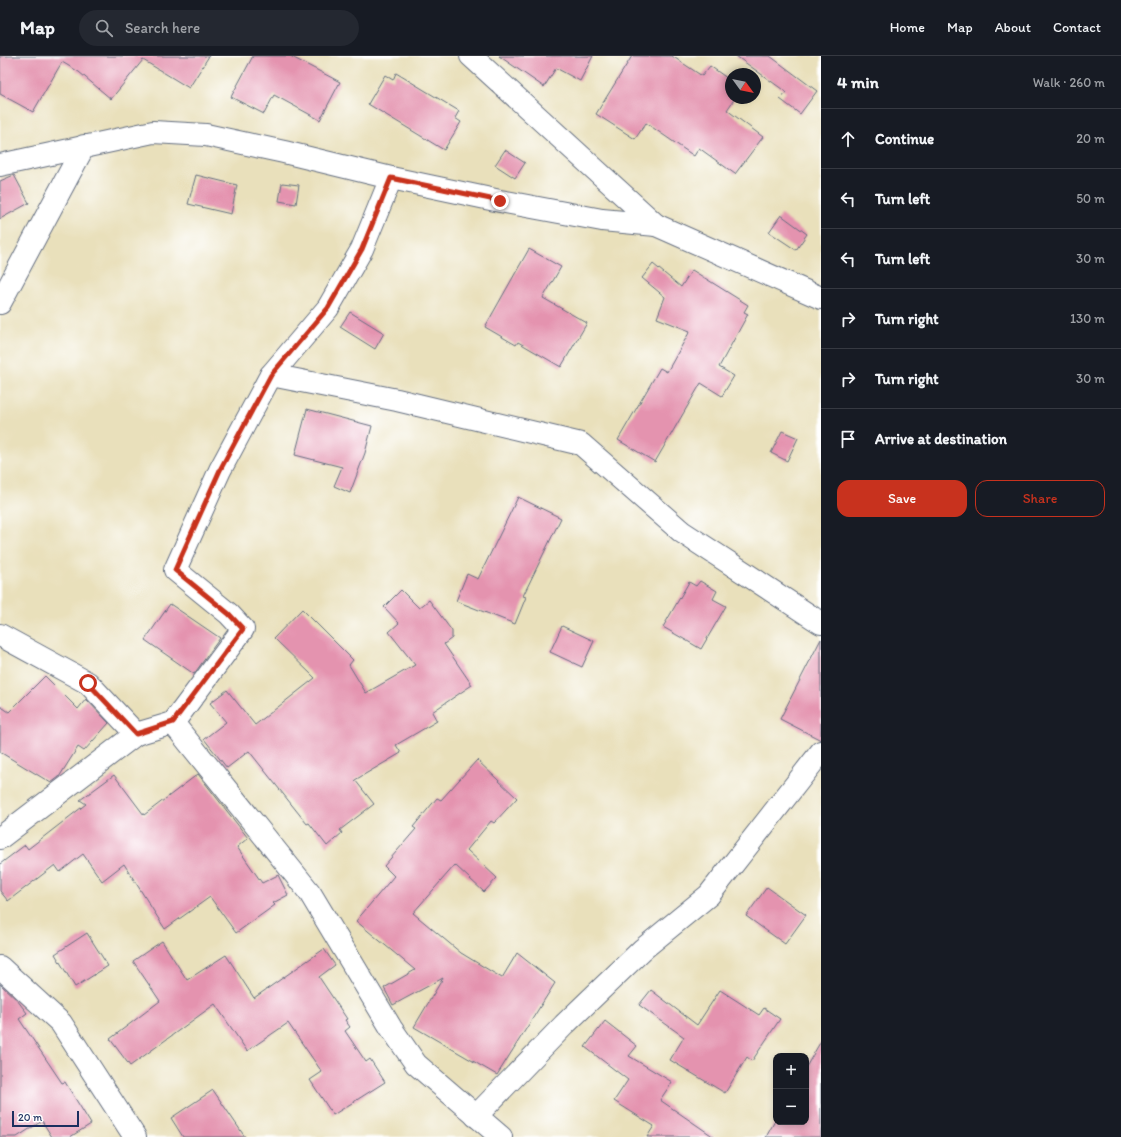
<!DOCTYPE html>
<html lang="en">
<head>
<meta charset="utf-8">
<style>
	:root { --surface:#171b24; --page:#242831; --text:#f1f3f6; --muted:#9ea1a6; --line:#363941; --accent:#c8321e }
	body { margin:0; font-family:Itim,sans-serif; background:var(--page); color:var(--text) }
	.controls { position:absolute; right:12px; bottom:12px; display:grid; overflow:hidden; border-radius:8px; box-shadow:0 2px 6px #0003 }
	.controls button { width:36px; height:36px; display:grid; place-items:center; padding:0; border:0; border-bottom:1px solid var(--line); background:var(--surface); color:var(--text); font:20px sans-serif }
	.compass { position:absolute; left:725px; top:12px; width:36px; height:36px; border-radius:50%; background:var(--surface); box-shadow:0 2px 6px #0003; rotate:123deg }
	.scale { position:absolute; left:12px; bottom:10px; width:67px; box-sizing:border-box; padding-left:4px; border:2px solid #1b2f5e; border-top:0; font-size:11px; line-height:14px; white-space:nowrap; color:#1b2f5e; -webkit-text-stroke:3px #fff; paint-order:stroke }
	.stop { position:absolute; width:12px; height:12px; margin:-9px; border:3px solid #c8321e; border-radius:50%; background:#fff }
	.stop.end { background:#c8321e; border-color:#fff; box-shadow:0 1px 4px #0008 }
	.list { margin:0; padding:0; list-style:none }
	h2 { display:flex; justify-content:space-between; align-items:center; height:52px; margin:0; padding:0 16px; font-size:17px }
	h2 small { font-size:13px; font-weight:400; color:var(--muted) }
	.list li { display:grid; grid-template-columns:26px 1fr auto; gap:12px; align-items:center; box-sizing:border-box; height:60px; padding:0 16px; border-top:1px solid var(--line) }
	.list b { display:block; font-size:15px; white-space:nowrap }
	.list em { font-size:13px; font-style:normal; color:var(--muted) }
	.actions { display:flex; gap:8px; padding:12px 16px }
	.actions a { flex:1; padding:9px 0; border:1px solid var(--accent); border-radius:12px; text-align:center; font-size:14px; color:var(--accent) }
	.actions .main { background:var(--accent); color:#fff }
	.icon { flex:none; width:22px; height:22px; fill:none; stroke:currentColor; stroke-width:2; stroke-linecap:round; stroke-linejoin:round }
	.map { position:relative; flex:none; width:821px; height:1081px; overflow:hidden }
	header { display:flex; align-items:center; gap:24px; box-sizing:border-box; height:56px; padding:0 20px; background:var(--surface); border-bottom:1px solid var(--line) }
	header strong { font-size:19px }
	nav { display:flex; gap:22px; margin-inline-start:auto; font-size:14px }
	.search { width:280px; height:36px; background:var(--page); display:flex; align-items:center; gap:10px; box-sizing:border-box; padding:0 14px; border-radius:22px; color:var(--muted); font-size:15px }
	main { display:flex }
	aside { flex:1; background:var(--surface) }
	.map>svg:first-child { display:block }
</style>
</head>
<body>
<header>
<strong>Map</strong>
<div class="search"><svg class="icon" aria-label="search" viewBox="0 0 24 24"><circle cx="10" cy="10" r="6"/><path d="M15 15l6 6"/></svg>Search here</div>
<nav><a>Home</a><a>Map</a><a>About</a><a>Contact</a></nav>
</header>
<main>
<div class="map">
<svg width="821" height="1081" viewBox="0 0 821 1081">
	<rect width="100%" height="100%" fill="#fff"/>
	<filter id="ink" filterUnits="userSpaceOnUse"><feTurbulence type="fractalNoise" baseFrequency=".025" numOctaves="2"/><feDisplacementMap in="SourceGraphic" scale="8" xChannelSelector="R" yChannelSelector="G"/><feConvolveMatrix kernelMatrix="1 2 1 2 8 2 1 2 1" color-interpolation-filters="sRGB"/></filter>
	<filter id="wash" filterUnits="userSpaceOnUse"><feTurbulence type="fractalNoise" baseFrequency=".012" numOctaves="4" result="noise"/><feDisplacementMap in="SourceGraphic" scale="16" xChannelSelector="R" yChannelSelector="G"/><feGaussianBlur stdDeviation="0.9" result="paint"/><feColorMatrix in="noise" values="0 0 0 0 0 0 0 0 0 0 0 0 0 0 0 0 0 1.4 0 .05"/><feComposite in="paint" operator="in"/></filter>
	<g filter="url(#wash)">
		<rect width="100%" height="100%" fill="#e9e0bb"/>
		<g id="blocks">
			<!-- building -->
			<g fill="#e493af">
				<path d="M0,0h209l-20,32 -46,-28 -32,39 -32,-27 -17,-10 -29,50 -33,-18z"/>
				<path d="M253,0h37l50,26 -20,38 -46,-25 -10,19 -33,-17z"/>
				<path d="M499,0h94l-13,25 -24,-13 -12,19z"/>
				<path d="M632,0h40l30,20 8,-10 21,15v17h4l-8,12 36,27 -28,37 -36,-26 -5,8 -48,-33 -11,16 -39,-25z"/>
				<path d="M736,0h34l47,35 -17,23 -20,-15 6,-7z"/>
				<path d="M396,17l63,38 -4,7 6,4 -17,28 -76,-46 17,-29 8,5z"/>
				<path d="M505,94l20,13 -10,15 -20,-13z"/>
				<path d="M14,119l15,28 -29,16v-38z"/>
				<path d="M196,119l41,10 -6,29 -43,-10z"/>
				<path d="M282,127l17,2 -3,19 -17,-3z"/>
				<path d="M781,159l26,19 -11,16 -27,-18z"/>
				<path d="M529,193l32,18 -18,31 44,25 -26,44 -43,-25 -2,3 -31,-18z"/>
				<path d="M653,208l28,23 11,-17 56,35 -4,7 4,2 -29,53 15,9 -12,20 -21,-13 -46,79 -37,-22 42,-72 7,4 23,-41 -33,-13 8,-21 -23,-19z"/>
				<path d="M350,256l34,21 -9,16 -35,-22z"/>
				<path d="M307,353l65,17 -7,27 -15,40 -16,-7 8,-19 -47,-12z"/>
				<path d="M782,375l16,7 -11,23 -16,-8z"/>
				<path d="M518,441l43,21 -38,78 3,1 -11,27 -59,-23 11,-27 11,5z"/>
				<path d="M700,525l17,10 -4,8 13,7 -25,43 -38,-22 26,-45 7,4z"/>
				<path d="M401,534l18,18 10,-8 23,31v7l-8,6 28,41 -40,27 5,9 -41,24 5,8 -46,27 19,24 -34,26 2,3 -15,13 -18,-23 -2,1 -58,-73 -22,17 -23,-29 22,-17 -16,-19 17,-13 28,35 60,-47 -41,-40 28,-29 51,51 -4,5 17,28 49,-28 -26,-33 10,-9 -15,-16z"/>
				<path d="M170,548l50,34 -26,36 -49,-34z"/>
				<path d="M562,570l32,15 -12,26 -32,-15z"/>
				<path d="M821,583v101l-41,-21z"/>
				<path d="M45,620l33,33 8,-10 23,24 -25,28 -6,-4 -19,30 -8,6 -51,-31v-46l9,6z"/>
				<path d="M477,704l40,38 -23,25 -3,-2 -24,29 30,28 -13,14 -29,-27 -42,48 48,40 41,25 15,-25 38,30 -58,92 -83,-48 29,-49 -50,27 -9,-17 31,-18 -59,-49 38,-45 -10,-10 32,-37 -3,-2 24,-29 4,2z"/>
				<path d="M198,718l50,64 -11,9 25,36 16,-8 10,20 -15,8 2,2 -39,28 -26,-36 -45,32 -41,-65 -22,17 -19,-27 -23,18 -5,-7 -47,36 -8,-10v-27l25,-19 3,4 58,-45 -6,-4 34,-25 30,40z"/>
				<path d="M767,831l39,28 -21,29 -39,-28z"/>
				<path d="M87,877l21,33 -33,21 -20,-33z"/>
				<path d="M162,885l25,39 39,-25 28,43 70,-49 11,16 -16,12 28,42 -2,1 5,7 -5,4 21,31 4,-3 15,23 -52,33 -23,-35 12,-8 -34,-49 -41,28 -32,-47 -85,62 -20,-27 50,-38 -27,-40z"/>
				<path d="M0,928l17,16 10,13 -8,6 43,64 3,-1 26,42 -21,13h-18l-10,-16 -25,16h-17z"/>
				<path d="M651,934l46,35 23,-35 39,25 5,-7 16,11 -28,42 -5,-4 -22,36 -55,-33 14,-23 -45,-32z"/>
				<path d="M605,965l32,25 -8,10 43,26 -12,18 54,37h-67l7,-11 -40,-25 14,-21 -43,-33z"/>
				<path d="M821,985v96h-55l10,-18v3h30v-55z"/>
				<path d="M213,1034l32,47h-62l-12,-19z"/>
			</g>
		</g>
	</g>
	<g filter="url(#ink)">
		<use href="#blocks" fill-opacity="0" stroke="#636d7f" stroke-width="1"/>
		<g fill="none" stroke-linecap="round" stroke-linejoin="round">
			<!-- minor casing -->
			<g stroke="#636d7f" stroke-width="24">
				<g id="minor">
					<path d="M0,109l153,-33 53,3 78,17 107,26 109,23 102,19 54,5"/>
					<path d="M0,247l84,-157"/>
					<path d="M271,319l126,25 184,44 101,88 139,91"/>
					<path d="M0,579l88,48 48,51"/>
					<path d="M173,667l137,170 81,135 25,36 85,73"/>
					<path d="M0,782l136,-104 37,-11 70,-94 -14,-15 -54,-44 45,-100 51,-95 57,-67 34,-59 29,-71"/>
					<path d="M0,911l61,56 74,114"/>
					<path d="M476,1060l88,-91 79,-76 66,-54 112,-143"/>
				</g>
			</g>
			<!-- tertiary casing -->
			<g stroke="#636d7f" stroke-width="24">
				<path id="tertiary" d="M471,0l185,169 165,73"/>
			</g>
			<!-- minor -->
			<use href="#minor" stroke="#fff" stroke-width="22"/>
			<!-- tertiary -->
			<use href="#tertiary" stroke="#fff" stroke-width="22"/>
		</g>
	</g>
	<g fill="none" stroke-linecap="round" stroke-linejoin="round" filter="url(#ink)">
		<!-- route -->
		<path stroke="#c8321e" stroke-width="5" d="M88,627l48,51 37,-12 70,-93 -14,-15 -54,-44 45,-100 51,-95 57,-67 34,-59 29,-71 109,23"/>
	</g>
</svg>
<div class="controls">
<button>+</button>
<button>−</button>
</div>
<svg class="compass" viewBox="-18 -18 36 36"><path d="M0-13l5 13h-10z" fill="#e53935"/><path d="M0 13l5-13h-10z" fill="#9ea1a6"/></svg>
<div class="scale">20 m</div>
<div class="stop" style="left:88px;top:627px"></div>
<div class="stop end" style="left:500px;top:145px"></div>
</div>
<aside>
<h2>4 min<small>Walk · 260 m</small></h2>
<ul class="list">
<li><svg class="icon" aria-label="ahead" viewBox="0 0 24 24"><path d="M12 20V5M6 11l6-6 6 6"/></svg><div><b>Continue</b></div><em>20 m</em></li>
<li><svg class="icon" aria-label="left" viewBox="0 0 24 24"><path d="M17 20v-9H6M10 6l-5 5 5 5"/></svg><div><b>Turn left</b></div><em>50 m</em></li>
<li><svg class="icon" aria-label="left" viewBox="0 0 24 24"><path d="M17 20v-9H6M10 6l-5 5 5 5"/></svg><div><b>Turn left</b></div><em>30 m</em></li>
<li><svg class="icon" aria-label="right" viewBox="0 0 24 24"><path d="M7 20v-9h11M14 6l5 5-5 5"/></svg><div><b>Turn right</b></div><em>130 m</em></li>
<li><svg class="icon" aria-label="right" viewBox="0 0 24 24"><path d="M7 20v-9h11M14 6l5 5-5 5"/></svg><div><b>Turn right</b></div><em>30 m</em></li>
<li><svg class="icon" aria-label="arrive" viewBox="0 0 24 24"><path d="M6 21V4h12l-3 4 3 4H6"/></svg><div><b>Arrive at destination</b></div></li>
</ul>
<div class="actions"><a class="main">Save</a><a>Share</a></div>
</aside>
</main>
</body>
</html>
